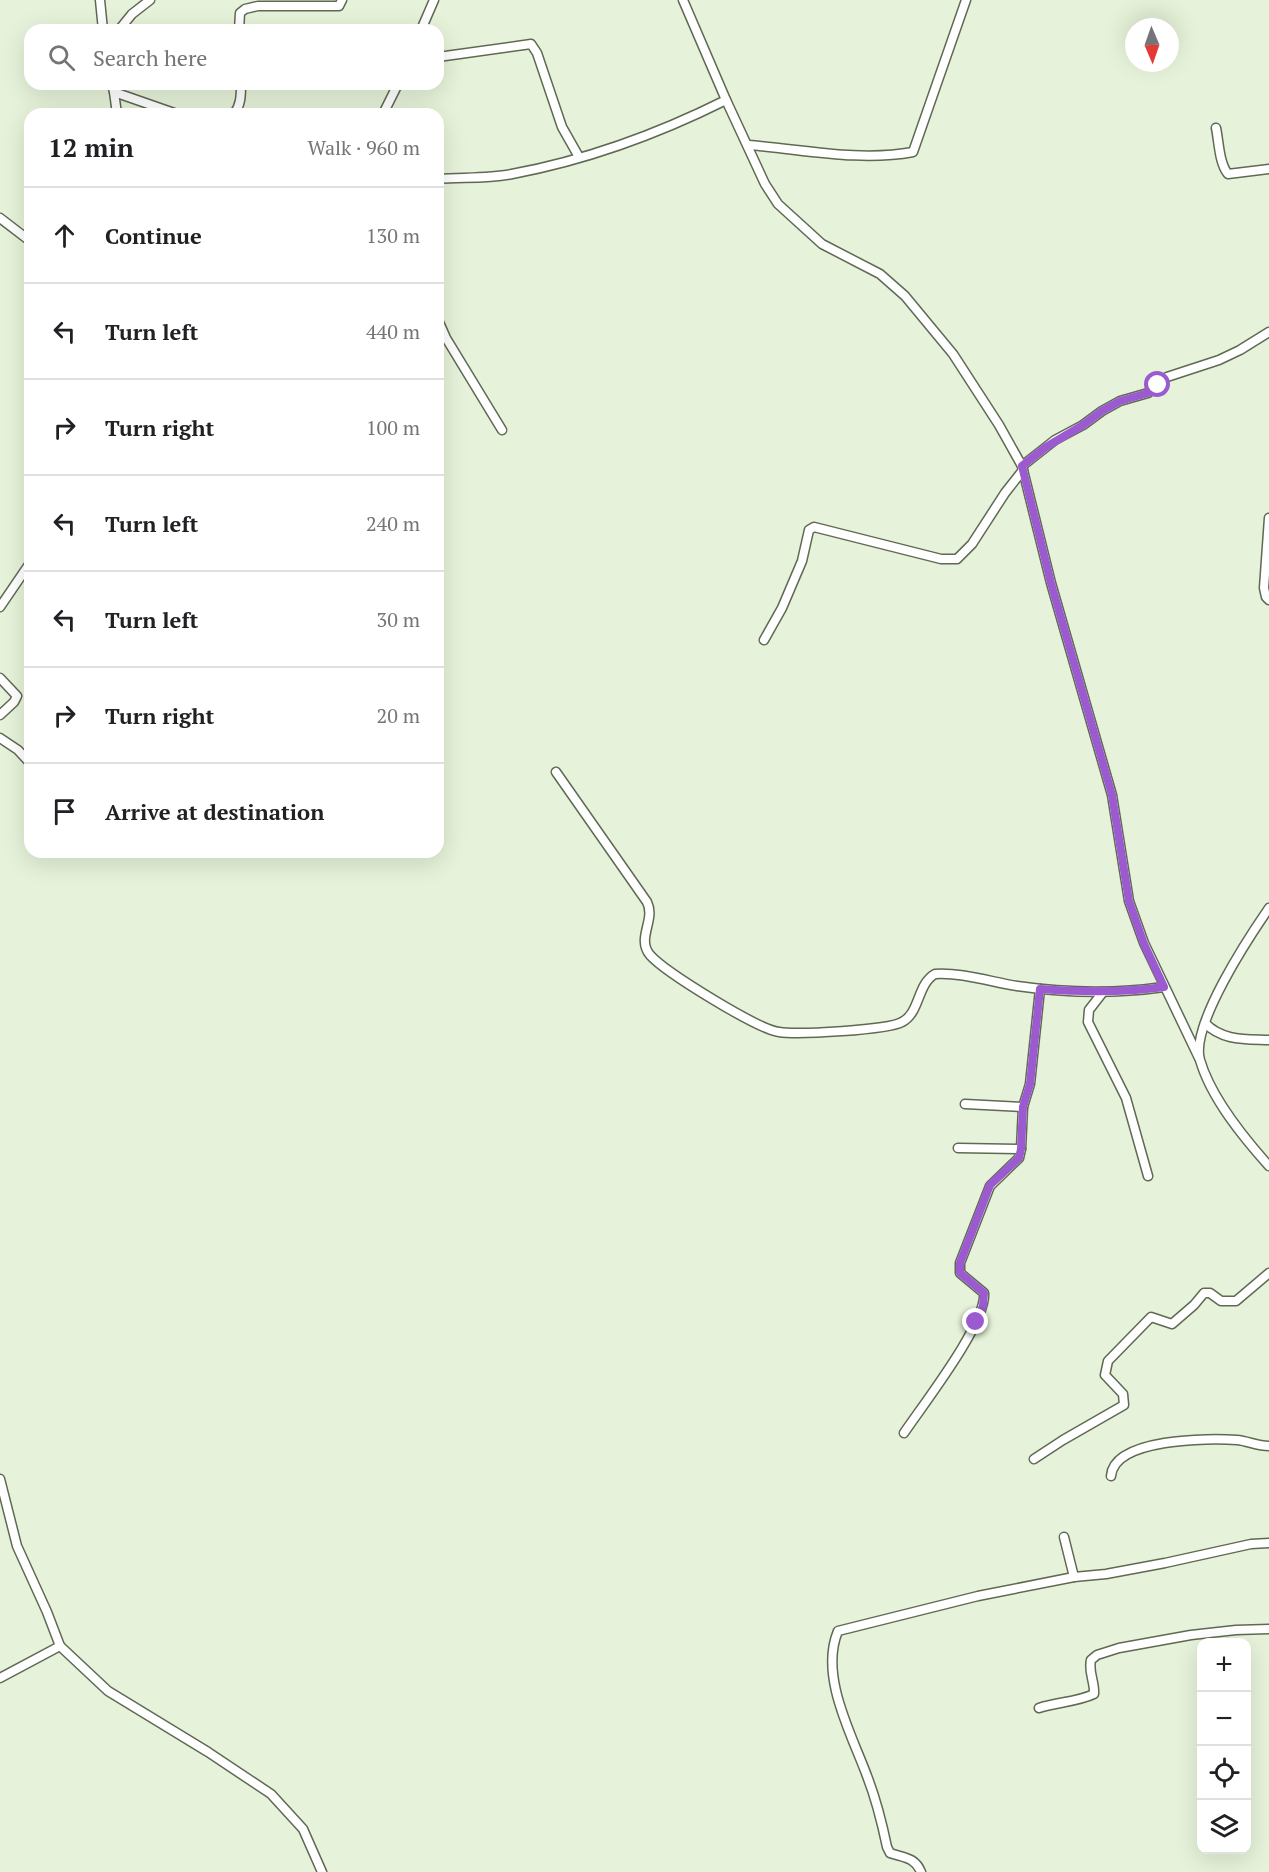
<!DOCTYPE html>
<html lang="en">
<head>
<meta charset="utf-8">
<style>
	:root { --surface:#fff; --page:#f6f6f6; --text:#202124; --muted:#757577; --line:#e0e0e0 }
	body { margin:0; font-family:"PT Serif",serif; background:var(--page); color:var(--text) }
	.controls { position:absolute; right:18px; bottom:18px; display:grid; overflow:hidden; border-radius:12px; box-shadow:0 6px 24px #0002 }
	.controls button { width:54px; height:54px; display:grid; place-items:center; padding:0; border:0; border-bottom:2px solid var(--line); background:var(--surface); color:var(--text); font:30px sans-serif }
	.compass { position:absolute; left:1125px; top:18px; width:54px; height:54px; border-radius:50%; background:var(--surface); box-shadow:0 6px 24px #0002; rotate:178deg }
	.stop { position:absolute; width:18px; height:18px; margin:-14px; border:4px solid #9b5ad0; border-radius:50%; background:#fff }
	.stop.end { background:#9b5ad0; border-color:#fff; box-shadow:0 2px 6px #0008 }
	.list { margin:0; padding:0; list-style:none }
	h2 { display:flex; justify-content:space-between; align-items:center; height:78px; margin:0; padding:0 24px; font-size:26px }
	h2 small { font-size:20px; font-weight:400; color:var(--muted) }
	.list li { display:grid; grid-template-columns:39px 1fr auto; gap:18px; align-items:center; box-sizing:border-box; height:96px; padding:0 24px; border-top:2px solid var(--line) }
	.list b { display:block; font-size:22px; white-space:nowrap }
	.list em { font-size:20px; font-style:normal; color:var(--muted) }
	.icon { flex:none; width:33px; height:33px; fill:none; stroke:currentColor; stroke-width:2; stroke-linecap:round; stroke-linejoin:round }
	.map { position:relative; flex:none; width:1269px; height:1872px; overflow:hidden }
	.search { position:absolute; background:var(--surface); box-shadow:0 6px 24px #0002; left:24px; top:24px; width:420px; height:66px; display:flex; align-items:center; gap:15px; box-sizing:border-box; padding:0 21px; border-radius:18px; color:var(--muted); font-size:22px }
	.panel { position:absolute; background:var(--surface); box-shadow:0 6px 24px #0002; left:24px; top:108px; width:420px; height:750px; border-radius:18px }
	.map>svg:first-child { display:block }
</style>
</head>
<body>
<div class="map">
<svg width="1269" height="1872" viewBox="0 0 1269 1872">
	<rect width="100%" height="100%" fill="#e6f2d9"/>
	<g fill="none" stroke-linecap="round" stroke-linejoin="round">
		<!-- street casing -->
		<g stroke="#5f6953" stroke-width="11">
			<g id="street">
				<path d="M100,0l3,30"/>
				<path d="M683,0l43,100 39,84 13,20 44,40 58,30 25,22 48,58 46,71 23,41 29,117 61,212 17,106 15,42 55,115"/>
				<path d="M119,30l13,-16 18,-14"/>
				<path d="M239,30l1,-17 5,-4 13,-3h81l3,-6"/>
				<path d="M421,30l13,-30"/>
				<path d="M438,57l93,-13 6,9 25,74 17,30"/>
				<path d="M112,84l2,8 63,22"/>
				<path d="M114,92l3,22"/>
				<path d="M234,114c7,-9 7,-19 7,-30"/>
				<path d="M383,114l15,-30"/>
				<path d="M1216,128c3,14 3,35 12,46l41,-5"/>
				<path d="M748,145c54,4 111,17 165,7l53,-152"/>
				<path d="M438,179c24,-2 50,0 74,-5 75,-14 146,-40 214,-74"/>
				<path d="M0,218l30,23"/>
				<path d="M438,320l8,18 56,92"/>
				<path d="M1022,466l33,-26 28,-15 19,-14 18,-10 28,-8 19,-16 52,-17 21,-10 29,-18"/>
				<path d="M1269,518l-5,70 2,9 3,3"/>
				<path d="M0,607l30,-44"/>
				<path d="M764,640l18,-32 20,-47 7,-31 5,-3 127,32h16l15,-15 33,-51 18,-23"/>
				<path d="M0,678l17,18 -3,6 -14,13"/>
				<path d="M0,738l18,12 12,13"/>
				<path d="M556,772l91,130c9,18 -11,36 3,53 15,17 107,74 129,77 18,3 109,-2 123,-10 18,-9 15,-38 33,-48 25,-2 57,8 82,12 49,7 98,8 147,1"/>
				<path d="M1269,908c-20,29 -79,118 -69,152 11,38 43,77 69,106"/>
				<path d="M1103,992l-14,18 -1,12 38,76 22,78"/>
				<path d="M1205,1023c17,18 41,16 64,17"/>
				<path d="M965,1104l58,3"/>
				<path d="M958,1148l63,1"/>
				<path d="M904,1433c18,-27 83,-110 80,-140l-24,-20v-10l30,-77 29,-28 2,-9 2,-42 7,-23 10,-95"/>
				<path d="M1034,1459l29,-19 61,-35 -1,-11 -18,-19 3,-14 43,-44 21,7 22,-19 10,-12h6l11,8h15l33,-28"/>
				<path d="M1111,1476c3,-38 98,-38 126,-36 11,1 20,6 32,6"/>
				<path d="M0,1479l17,67 30,66 13,34 -60,32"/>
				<path d="M1064,1537l10,40"/>
				<path d="M60,1646l48,45 100,61 63,42 32,35 19,43"/>
				<path d="M1039,1708c18,-6 38,-6 55,-14 1,-12 -6,-22 -3,-34l6,-5 22,-7 72,-13 45,-5 33,-1"/>
				<path d="M921,1872c-6,-15 -17,-14 -31,-19l-3,-6c-5,-24 -11,-48 -20,-71 -15,-41 -48,-100 -29,-145l140,-35 96,-19 32,-3 59,-11 86,-19 18,-1"/>
			</g>
		</g>
		<!-- street -->
		<use href="#street" stroke="#fff" stroke-width="8"/>
	</g>
	<g fill="none" stroke-linecap="round" stroke-linejoin="round">
		<!-- route -->
		<path stroke="#9b5ad0" stroke-width="8" d="M976,1322l7,-16 1,-13 -24,-20v-10l30,-78 29,-27 2,-9 2,-42 7,-23 10,-95c42,3 82,4 124,-2l-20,-43 -15,-43 -17,-106 -61,-212 -29,-117 24,-19 37,-22 19,-14 18,-10 28,-8 10,-8"/>
	</g>
</svg>
<div class="controls">
<button>+</button>
<button>−</button>
<button><svg class="icon" aria-label="locate" viewBox="0 0 24 24"><circle cx="12" cy="12" r="6"/><path d="M12 2v4M12 18v4M2 12h4M18 12h4"/></svg></button>
<button><svg class="icon" aria-label="layers" viewBox="0 0 24 24"><path d="M12 4l9 5-9 5-9-5zM3 14l9 5 9-5"/></svg></button>
</div>
<svg class="compass" viewBox="-18 -18 36 36"><path d="M0-13l5 13h-10z" fill="#e53935"/><path d="M0 13l5-13h-10z" fill="#757577"/></svg>
<div class="stop" style="left:1158px;top:385px"></div>
<div class="stop end" style="left:976px;top:1322px"></div>
<div class="search"><svg class="icon" aria-label="search" viewBox="0 0 24 24"><circle cx="10" cy="10" r="6"/><path d="M15 15l6 6"/></svg>Search here</div>
<section class="panel">
<h2>12 min<small>Walk · 960 m</small></h2>
<ul class="list">
<li><svg class="icon" aria-label="ahead" viewBox="0 0 24 24"><path d="M12 20V5M6 11l6-6 6 6"/></svg><div><b>Continue</b></div><em>130 m</em></li>
<li><svg class="icon" aria-label="left" viewBox="0 0 24 24"><path d="M17 20v-9H6M10 6l-5 5 5 5"/></svg><div><b>Turn left</b></div><em>440 m</em></li>
<li><svg class="icon" aria-label="right" viewBox="0 0 24 24"><path d="M7 20v-9h11M14 6l5 5-5 5"/></svg><div><b>Turn right</b></div><em>100 m</em></li>
<li><svg class="icon" aria-label="left" viewBox="0 0 24 24"><path d="M17 20v-9H6M10 6l-5 5 5 5"/></svg><div><b>Turn left</b></div><em>240 m</em></li>
<li><svg class="icon" aria-label="left" viewBox="0 0 24 24"><path d="M17 20v-9H6M10 6l-5 5 5 5"/></svg><div><b>Turn left</b></div><em>30 m</em></li>
<li><svg class="icon" aria-label="right" viewBox="0 0 24 24"><path d="M7 20v-9h11M14 6l5 5-5 5"/></svg><div><b>Turn right</b></div><em>20 m</em></li>
<li><svg class="icon" aria-label="arrive" viewBox="0 0 24 24"><path d="M6 21V4h12l-3 4 3 4H6"/></svg><div><b>Arrive at destination</b></div></li>
</ul>
</section>
</div>
</body>
</html>
